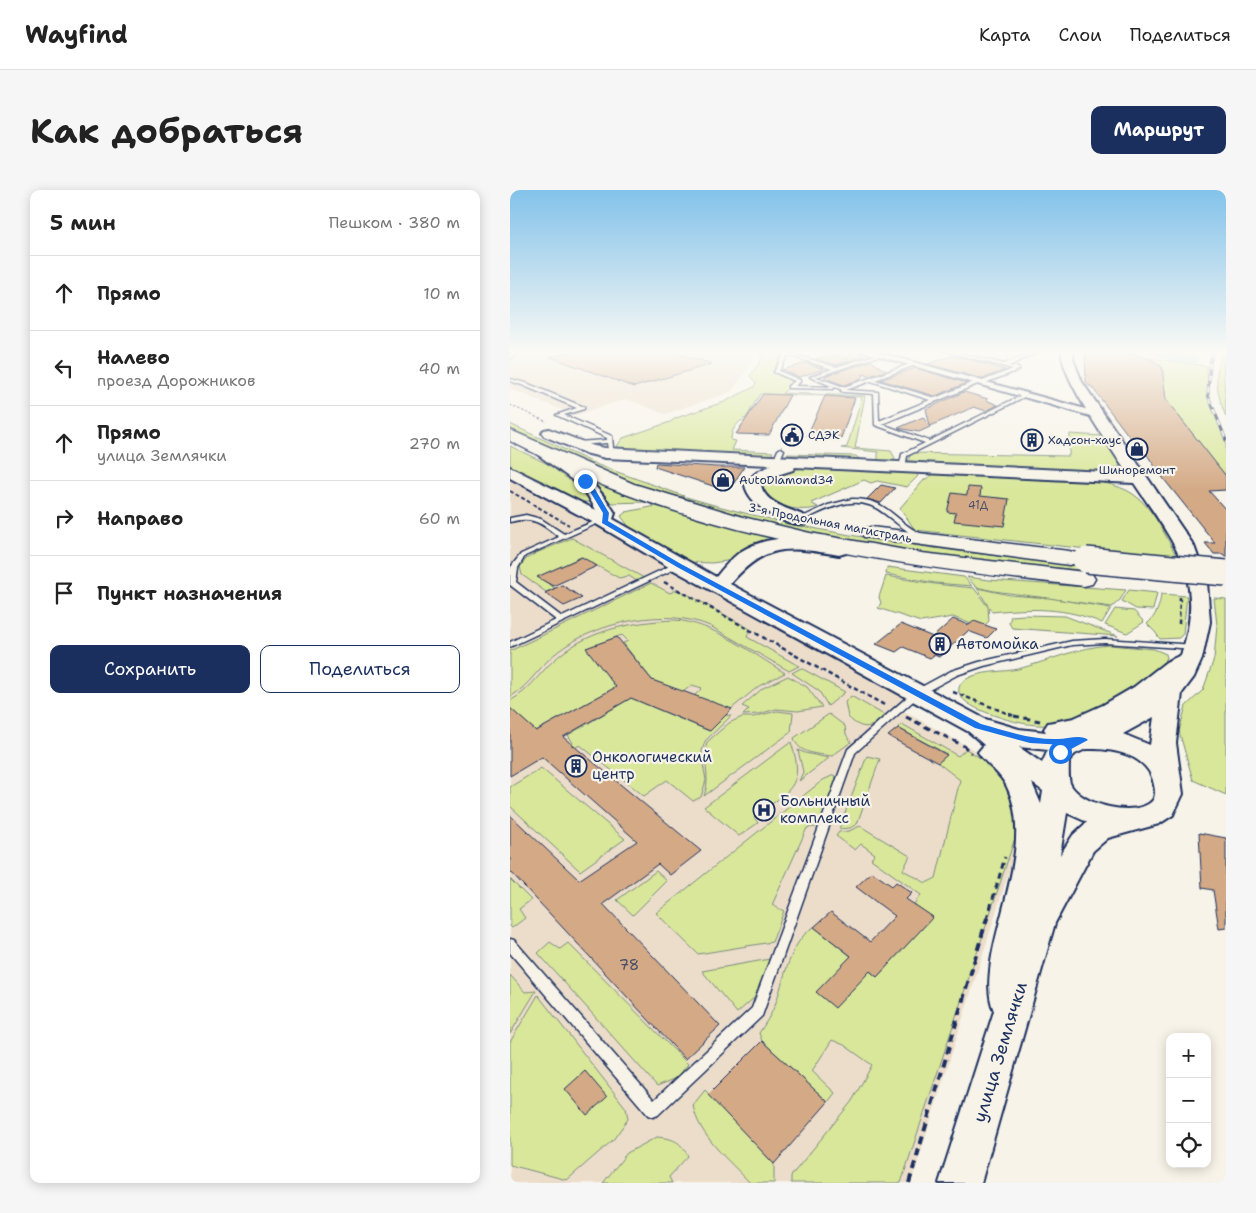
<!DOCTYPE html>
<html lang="ru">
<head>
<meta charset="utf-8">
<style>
	:root { --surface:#fff; --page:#f6f6f6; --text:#222; --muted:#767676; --line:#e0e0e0; --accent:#1b2f5e }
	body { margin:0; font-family:"Shantell Sans",sans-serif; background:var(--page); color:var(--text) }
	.controls { position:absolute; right:15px; bottom:15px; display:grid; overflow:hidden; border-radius:10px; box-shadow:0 2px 12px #0003 }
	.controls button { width:45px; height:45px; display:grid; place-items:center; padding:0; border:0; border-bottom:1px solid var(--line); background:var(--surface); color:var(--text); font:25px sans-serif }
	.stop { position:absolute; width:15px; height:15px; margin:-11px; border:4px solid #1a73e8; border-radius:50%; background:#fff }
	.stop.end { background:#1a73e8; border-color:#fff; box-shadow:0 1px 5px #0008 }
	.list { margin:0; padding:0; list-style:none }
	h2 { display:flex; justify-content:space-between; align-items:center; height:65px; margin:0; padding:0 20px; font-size:21px }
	h2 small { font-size:16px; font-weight:400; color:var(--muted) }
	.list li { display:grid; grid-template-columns:32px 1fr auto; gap:15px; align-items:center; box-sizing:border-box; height:75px; padding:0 20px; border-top:1px solid var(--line) }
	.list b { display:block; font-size:19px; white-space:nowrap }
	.list p { margin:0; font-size:16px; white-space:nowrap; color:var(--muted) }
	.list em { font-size:16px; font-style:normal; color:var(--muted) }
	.actions { display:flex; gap:10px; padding:15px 20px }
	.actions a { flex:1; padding:11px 0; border:1px solid var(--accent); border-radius:10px; text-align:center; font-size:18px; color:var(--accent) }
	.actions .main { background:var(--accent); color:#fff }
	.icon { flex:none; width:28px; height:28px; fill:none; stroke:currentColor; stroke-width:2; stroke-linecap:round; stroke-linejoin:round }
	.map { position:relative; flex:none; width:716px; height:993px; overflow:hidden; border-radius:10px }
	header { display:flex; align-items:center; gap:30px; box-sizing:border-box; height:70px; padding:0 25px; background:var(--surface); border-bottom:1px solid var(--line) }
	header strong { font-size:24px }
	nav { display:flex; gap:28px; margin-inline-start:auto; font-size:18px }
	.intro { display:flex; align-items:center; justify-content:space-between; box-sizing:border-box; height:120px; padding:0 30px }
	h1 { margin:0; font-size:35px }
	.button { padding:12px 22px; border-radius:10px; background:var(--accent); color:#fff; font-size:18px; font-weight:700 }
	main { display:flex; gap:30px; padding:0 30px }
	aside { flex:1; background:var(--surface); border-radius:10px; box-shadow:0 2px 12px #0003 }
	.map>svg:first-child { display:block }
</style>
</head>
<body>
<header>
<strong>Wayfind</strong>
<nav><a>Карта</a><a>Слои</a><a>Поделиться</a></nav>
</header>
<div class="intro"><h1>Как добраться</h1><a class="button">Маршрут</a></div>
<main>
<aside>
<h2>5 мин<small>Пешком · 380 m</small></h2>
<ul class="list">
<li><svg class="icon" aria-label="ahead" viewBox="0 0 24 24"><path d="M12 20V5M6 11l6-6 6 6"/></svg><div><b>Прямо</b></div><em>10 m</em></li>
<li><svg class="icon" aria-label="left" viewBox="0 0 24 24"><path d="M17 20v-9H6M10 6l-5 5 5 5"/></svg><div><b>Налево</b><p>проезд Дорожников</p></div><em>40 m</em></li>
<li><svg class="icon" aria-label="ahead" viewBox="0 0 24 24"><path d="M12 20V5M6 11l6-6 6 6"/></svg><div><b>Прямо</b><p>улица Землячки</p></div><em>270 m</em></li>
<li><svg class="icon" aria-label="right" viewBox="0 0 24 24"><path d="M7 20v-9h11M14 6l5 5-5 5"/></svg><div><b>Направо</b></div><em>60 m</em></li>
<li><svg class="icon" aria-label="arrive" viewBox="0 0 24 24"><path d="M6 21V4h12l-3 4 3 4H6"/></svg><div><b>Пункт назначения</b></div></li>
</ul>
<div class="actions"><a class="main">Сохранить</a><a>Поделиться</a></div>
</aside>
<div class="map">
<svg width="716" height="993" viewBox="0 0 716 993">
	<rect width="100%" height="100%" fill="#f7f3e8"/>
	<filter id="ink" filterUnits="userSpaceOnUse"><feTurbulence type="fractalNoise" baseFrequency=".02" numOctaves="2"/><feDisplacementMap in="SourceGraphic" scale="10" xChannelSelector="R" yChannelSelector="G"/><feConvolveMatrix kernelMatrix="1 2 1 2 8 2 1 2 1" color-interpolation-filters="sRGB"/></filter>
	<g filter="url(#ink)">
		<!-- built -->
		<g fill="#ecddcb">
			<path d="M0,161h239l-8,4 14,4 -24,33 -66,22 -38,-15 -52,16 -65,-26z"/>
			<path d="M0,282l407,221 -21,14 91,50 35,73 -111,353h-401z"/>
		</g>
		<!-- green -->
		<g fill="#d9e79a" stroke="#7a8b7c">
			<path d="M264,161h16l-7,2 -10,18 25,10 -16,12 83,3 -10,52 36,3 4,7 -4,6 -13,-2v-10l-37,-4 6,-1 15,-50 -102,-3 -14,24c-9,4 -15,12 -15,22l5,1 -4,9 41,2 -3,5 -149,-8 -4,-3 6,-8 47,-16 6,-4 48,-16 30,-15 2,-4 -6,-7 12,-17 -2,-4z"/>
			<path d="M714,161c-2,22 2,43 2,66 -9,-23 -14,-43 -2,-66z"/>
			<path d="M638,168l59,8 1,26 18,51v34l-60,-77 -4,-33z"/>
			<path d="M0,234l88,41 86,31 -9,2 -65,-23 -100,-46z"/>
			<path d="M560,244l33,2 17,26 -1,5 -20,6 -191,-12 3,-8 158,3z"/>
			<path d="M0,256l65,31 5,4 12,21h-13l-69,-35z"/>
			<path d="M278,264l68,2 6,5 -74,-3 -2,-3z"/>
			<path d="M300,278l106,5 2,3 -11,11 -30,-6 -6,2 -7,-3 -53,23 7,4c-14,6 -40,0 -53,-9l-6,-13c14,-12 33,-17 51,-17z"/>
			<path d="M424,284c21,-2 43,2 64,3 36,1 106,-3 135,17 21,14 33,43 45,65l-263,-29 -15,-22 24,-28z"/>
			<path d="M83,291l53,21 -35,1z"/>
			<path d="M176,307c143,43 291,57 439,73l1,4c-69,-6 -139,-12 -208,-22 -81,-11 -162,-31 -241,-53z"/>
			<path d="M146,316l112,30 22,4 -56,20 -22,3 -24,-1 -56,-31 -11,-15 5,-4z"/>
			<path d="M62,348l72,40 -7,3 -8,-5 -10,2 -38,-21 -43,20 17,11 -9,4 -24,-17 -2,-8 6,-8 10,-6z"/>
			<path d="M377,377l77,10 8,9 -37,-3 -49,-9z"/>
			<path d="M376,386l49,8 39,4 14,19 1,14 -7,7 -29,-11 -32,5 -43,-14 3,-5 -2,-6z"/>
			<path d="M457,387l22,3 137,10 -6,10 -8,7 -118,-16 -18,-4z"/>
			<path d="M141,393l19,10 8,-4 72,40 -3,8 52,29 -10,5 -79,-45c-44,-19 -112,-4 -150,24 -19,13 -29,35 -50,47v-46z"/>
			<path d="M467,398l33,7 39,3 62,10 -9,15c-36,-16 -72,-15 -110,-11z"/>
			<path d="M619,400l28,3 -4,17 -17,-1 -14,-8z"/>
			<path d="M651,404l26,2 -4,38 -4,4 -19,1 -5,-7 -8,-8c9,-8 13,-18 14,-30z"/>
			<path d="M704,408l12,1v196l-33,-15 -14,-49 7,-25 17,-16 11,-31 3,-34z"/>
			<path d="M605,419l19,2 10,11 -17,11 -22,-8z"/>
			<path d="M514,425l41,1 53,20 -106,-8 -3,-5 2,-7z"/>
			<path d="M165,430c38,3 77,33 110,53l-26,13 -28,23 -37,-13 8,-8 -10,-3 -9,7 -31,-12 -29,-37 5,-2 -6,-6 -35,13 29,39 -80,44 -22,-19 -4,1v-12c21,-12 26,-24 42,-39 34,-32 78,-40 123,-42z"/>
			<path d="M600,455l44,4 12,5 1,4c-12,15 -27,25 -43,36 -9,7 -19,15 -28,20 -41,19 -78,12 -118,-5 -8,-4 -21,-11 -19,-21 1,-7 8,-9 14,-12 14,-5 30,-4 45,-7 31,-8 60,-22 92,-24z"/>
			<path d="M291,478l44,24 -17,14 -9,-15 -27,-18z"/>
			<path d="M278,486l19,11 15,20 -24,4 -22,-2 -17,5 -16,1 6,-6 -7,-3 21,-18z"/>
			<path d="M341,506l35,20c-14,12 -23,16 -38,1l-3,-15z"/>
			<path d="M121,508l78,33 17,-16 5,1 -26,25 -3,10v8l4,21 -5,17 -8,4 -26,-21 -23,16 -64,-51 -14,8 -3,-4 10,-6 -5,-8z"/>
			<path d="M267,521l16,2 -2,19 -87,64c8,-20 -3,-35 3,-54l22,-19 13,-6h11z"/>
			<path d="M319,524l16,12 1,8 5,8 -19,14c-14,-2 -34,-2 -38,-18z"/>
			<path d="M392,534l56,32 8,-7c16,10 39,23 47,42 4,11 4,24 6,35l-118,357h-110v-7l61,-75 20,-36 -28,-20 -12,-5 -20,31 23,22 -7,9 -66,-61 -3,-8c6,-9 12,-18 16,-28 9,-24 15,-65 39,-78l63,50 55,-60 -18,-13 7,-9 -50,-36 4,-5 -14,-10 -6,6 -19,-14 3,-4 10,-1 11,-5 50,30 -7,14 23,13 10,-5 24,-98 -22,-17 9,-9 -49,-26z"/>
			<path d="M281,552c16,47 -4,49 -37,75l4,6 -19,13 -35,-29z"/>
			<path d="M288,560l7,3 24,5 -30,23 4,-9z"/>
			<path d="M357,566l13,3 -23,65 -7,4 -11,1z"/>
			<path d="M31,578l84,71 -45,32 -70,-65v-19z"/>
			<path d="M324,585l5,8 -15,43 -17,2 -35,77 12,6 -12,31 -74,12 -42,-41 167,-133z"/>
			<path d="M146,681l11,10 -34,34 -16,-15z"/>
			<path d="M0,689l21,21 -12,9 6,9 -13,10 -2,-2z"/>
			<path d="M40,752l10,7 8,-6 120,121 -11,14 -20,8 -119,-133z"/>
			<path d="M260,769l-15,38 -18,16 -35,-42z"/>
			<path d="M0,785l15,17 11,-1 -26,43z"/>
			<path d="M28,805l88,113 2,11 -15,21 -46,40 -57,-15v-123z"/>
			<path d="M195,900l69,74v19h-24c-21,-23 -52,-47 -57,-78z"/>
			<path d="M147,947c18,2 23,4 31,19l-19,21 3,6h-69l24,-30z"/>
		</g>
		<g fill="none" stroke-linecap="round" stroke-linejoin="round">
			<!-- river -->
			<path fill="#8dd8ee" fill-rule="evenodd" d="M640,161h20l27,6 2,3 -2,3h-14l-32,-9z"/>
		</g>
		<!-- building -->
		<g fill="#d4aa86" stroke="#1b2f5e">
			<path d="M64,161h96l42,13 -78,23 -84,-30z"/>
			<path d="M339,161h8l8,5 -29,9 -20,-6 16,-5 16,5z"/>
			<path d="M575,161h31v2l21,1 15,6 10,7 4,33 60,76v14l-17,1 17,19v47l-3,-3h-9l-9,-11h10l-52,-65 -18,-26h-4l-50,-66h-2l-3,-4z"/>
			<path d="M441,166l14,2 40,12 -23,9 -54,-15z"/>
			<path d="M361,171l15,10 -17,5 -6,-2 -2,5 -17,6 -19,-7v-2z"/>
			<path d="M296,173l18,6 -25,8 -17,-7z"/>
			<path d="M406,178l51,15 -32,13 -54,-16z"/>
			<path d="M454,202l24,7 -2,1 12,5 -12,6 -12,-4 -44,19 -4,-17z"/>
			<path d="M253,204l27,1 -21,40 -33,-1z"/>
			<path d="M315,206l30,2 -14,40 -34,-2z"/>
			<path d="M413,227l7,10 -11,5 -21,-4z"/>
			<path d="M146,273l61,4h27l-10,16 -15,5 -64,-21z"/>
			<path d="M371,295l14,3 -14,15 -14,-4z"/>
			<path d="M458,297l13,1 -1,8 29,3 -5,27 -50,-5 2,-8 -9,-1 5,-19 15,2z"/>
			<path d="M72,367l15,9 -44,20 -16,-9z"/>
			<path d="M52,395l20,13 -18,8 -19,-13z"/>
			<path d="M443,429l16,6 5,-4 22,8 -9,9 -19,-7 -29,26 -5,-2 -4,3 -27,-11 -7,5 -20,-8 25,-20 32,13z"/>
			<path d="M107,447l35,43 80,29 -22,22 -79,-33 -68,39 138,114 -31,24 -12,-11 -55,40 117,122 -35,33 -175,-188v-56l69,65 58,-39 -95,-84 -32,19v-68l26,23 80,-44 -30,-39z"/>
			<path d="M388,538l49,27 -9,8 -50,-27z"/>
			<path d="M689,643l27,5v90l-7,1 -6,-39 -11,-2z"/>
			<path d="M362,682l20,14 4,-4 16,11 -6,6 27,18 -56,60 -7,-6 -35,37 -19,-16 35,-36 -37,-29 17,-15 39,30 25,-26 -39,-29z"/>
			<path d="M252,851l66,61 -54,62 -66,-69z"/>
			<path d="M75,881l22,26 -20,18 -22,-26z"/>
		</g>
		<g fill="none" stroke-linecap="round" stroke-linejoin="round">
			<!-- lane casing -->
			<g stroke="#1b2f5e" stroke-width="3">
				<g id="lane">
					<path d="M5,161h4l-9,9v-4z"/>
					<path d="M272,161l54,16 43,-13v2l-63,21 28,10 69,-24 2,2 -40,15 60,18 41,-17h4v2l-98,41 47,17 95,-47 4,1 -121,61 -2,12 -3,2 -3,-2 3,-14 23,-11 -50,-18 -1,-31 -31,-2 -2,-1 1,-1 -7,-3 -2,2 -45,-1v-2l7,-5 -21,-9 10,-18 -4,-2zM278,165l44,14 -22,8 24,10 -39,-1 5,-4v-2l-21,-9zM361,191l59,19 -51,21 -1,-29 -32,-2z"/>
					<path d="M434,161h6l54,13 31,-13h5l-31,15 10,2v2l-37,14h-2v-2l33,-13z"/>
					<path d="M0,189l16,4 58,24v2l-20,6 48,21 1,12 6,5v2h-4l-7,-6 -1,-6 -32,2 -1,-1 3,-2 30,-2v-2l-51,-23 21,-7 -55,-23 -12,-4z"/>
					<path d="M271,258l3,2 -5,12 -5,1 -1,-1 5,-12z"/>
					<path d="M342,309c28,0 35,11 56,27 5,4 11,6 16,10l-3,2c-14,-5 -24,-15 -36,-24 -28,-23 -55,-6 -84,7h-4l-1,-1 32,-15z"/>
					<path d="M16,325l15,4 23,15 36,-15h4l1,1 -80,36 -7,12 -2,14 46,35 114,-54h6l1,2 -173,82v-5l46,-22 -46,-35v-17l11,-14 38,-17c-18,-14 -26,-21 -49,-15v-4z"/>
					<path d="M595,449l90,6 4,2 -4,2 -90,-6 -33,2 -88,21 -27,9 -37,20 -65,58 -93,263 -104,99 -5,2 -5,-2 -138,-162v-14l4,1 140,160 98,-92 96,-259 66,-58 37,-20 28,-9 93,-21z"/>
				</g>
			</g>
			<!-- street casing -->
			<g stroke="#1b2f5e" stroke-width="4">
				<path id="street" d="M351,161h12l227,62 2,2 -2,2h-6z"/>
			</g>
			<!-- secondary casing -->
			<g stroke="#1b2f5e" stroke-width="4">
				<path id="secondary" d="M552,161h12l-1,8 9,23 112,164 13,36 3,40 -8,37 -8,18 -12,16 -6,50 7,51 -10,21 -14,9 -51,14 -15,13 -38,72 -74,260h-42l55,-172c-7,-16 -5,-33 -3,-49 8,-53 41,-123 16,-175 -6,-14 -21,-22 -29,-35l6,-7 -15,-13 -297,-163 -76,-45 -86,-46v-11l86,43 -8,-14 -13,-14 -38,-28 3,-3h10c28,16 48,34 65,62l-2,6 103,58c7,-9 15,-18 24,-25 30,-20 73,-15 106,-7l2,4 -2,4 -7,2c-51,-8 -73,-13 -109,29l255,135 34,10 27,3 -2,-3 4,-6 26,-5 29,-13 31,-18 32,-25 15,-7c26,-76 -7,-112 -47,-172l-339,-16 -2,3 -19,6 -13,9c4,19 29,24 44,31l3,4 -3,4c-19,4 -57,-19 -60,-39 7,-11 16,-16 28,-20l-168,-7 -20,-5 -41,-17 -2,-3 2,-3 5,-1 45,17 11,2 522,25c-15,-24 -68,-98 -65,-122zM644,527l-4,28 -27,-11zM509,557l29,3 -6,13zM576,559c26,-1 63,5 68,36 1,5 2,10 -1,15 -16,19 -74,5 -83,-17 -2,-6 -1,-17 -1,-23l6,-6zM522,593l11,8 -2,13zM557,623l20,9 -14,13 -13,20z"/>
			</g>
			<!-- highway casing -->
			<g stroke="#1b2f5e" stroke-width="3">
				<g id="highway">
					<path d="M0,240l124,54 109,33 67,16 112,20 162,19 8,2 3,5 -3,5 -8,2c-157,-17 -315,-38 -464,-94 -38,-14 -74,-33 -110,-51z"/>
					<path d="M361,337l198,24 8,2 3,5 -3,5 -8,2 -205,-28 -3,-4 3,-4z"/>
				</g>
			</g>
			<!-- path-far4 -->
			<g stroke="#1b2f5e" stroke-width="1" stroke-dasharray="2.5 2" stroke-linecap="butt">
				<path d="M320,161l16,4"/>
				<path d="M684,161h13"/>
				<path d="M0,215l37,17"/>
			</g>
			<!-- path-far3 -->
			<path stroke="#1b2f5e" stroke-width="2" stroke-dasharray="4 2.5" stroke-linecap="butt" d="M0,301l59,34"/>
			<!-- path-far2 -->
			<g stroke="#1b2f5e" stroke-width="2.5" stroke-dasharray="4.5 3" stroke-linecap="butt">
				<path d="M154,392l222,124"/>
				<path d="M669,434l1,-27"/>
				<path d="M443,502l64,25"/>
			</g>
			<!-- path-far1 -->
			<g stroke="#1b2f5e" stroke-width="3" stroke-dasharray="6 4.5" stroke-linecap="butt">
				<path d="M504,526l26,5"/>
				<path d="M396,527l58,29 7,7"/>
				<path d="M477,729l18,-62"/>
			</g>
			<!-- path -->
			<path stroke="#1b2f5e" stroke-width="4" stroke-dasharray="8 5.5" stroke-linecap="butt" d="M399,993l78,-265"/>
			<!-- lane -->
			<use href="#lane" fill="#f7f3e8" fill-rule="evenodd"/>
			<!-- street -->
			<use href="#street" fill="#f7f3e8" fill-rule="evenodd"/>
			<!-- secondary -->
			<use href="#secondary" fill="#f7f3e8" fill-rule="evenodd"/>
			<!-- highway -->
			<use href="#highway" fill="#f7f3e8" fill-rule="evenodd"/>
			<!-- rail casing -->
			<g stroke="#1b2f5e" stroke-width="3">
				<path id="rail" d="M703,161l-3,12 -2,32 18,45"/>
			</g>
			<!-- rail -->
			<use href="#rail" stroke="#f7f3e8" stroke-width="2" stroke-dasharray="6" stroke-linecap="butt"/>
			<!-- highway-bridge-far1 casing -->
			<g stroke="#1b2f5e" stroke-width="22" stroke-linecap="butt">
				<path id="highway-bridge-far1" d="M572,370l17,2"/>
			</g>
			<!-- highway-bridge casing -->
			<g stroke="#1b2f5e" stroke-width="28" stroke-linecap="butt">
				<path id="highway-bridge" d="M576,370l140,13"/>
			</g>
			<!-- highway-bridge-far1 -->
			<use href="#highway-bridge-far1" stroke="#f7f3e8" stroke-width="19"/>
			<!-- highway-bridge -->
			<use href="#highway-bridge" stroke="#f7f3e8" stroke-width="25"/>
		</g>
	</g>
	<!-- sky -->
	<linearGradient id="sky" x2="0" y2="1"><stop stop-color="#83c2ea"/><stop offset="0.54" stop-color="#fbfaf5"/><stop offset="1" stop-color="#fbfaf5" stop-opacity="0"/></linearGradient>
	<rect width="716" height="300" fill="url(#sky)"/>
	<!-- route -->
	<path fill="#1a73e8" d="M73,290h4l8,9 14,24 -1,8 73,43 300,160c25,7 51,16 77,15 9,0 24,-5 30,1l-28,15 -5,-3 9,-7 -34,-2 -55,-15 -298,-161 -75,-44 1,-10z"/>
	<!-- icons -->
	<defs>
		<g id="civic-ring" transform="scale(1.125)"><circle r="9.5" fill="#f7f3e8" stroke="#1b2f5e" stroke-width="1.5"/><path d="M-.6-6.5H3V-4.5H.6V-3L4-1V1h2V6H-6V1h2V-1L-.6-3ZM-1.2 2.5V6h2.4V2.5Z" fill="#1b2f5e"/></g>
		<g id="building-ring" transform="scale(1.125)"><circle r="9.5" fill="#f7f3e8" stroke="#1b2f5e" stroke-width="1.5"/><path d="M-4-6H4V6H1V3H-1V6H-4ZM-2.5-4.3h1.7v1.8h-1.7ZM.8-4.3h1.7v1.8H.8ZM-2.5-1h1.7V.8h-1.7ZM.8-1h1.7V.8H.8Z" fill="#1b2f5e"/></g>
		<g id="shop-ring" transform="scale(1.125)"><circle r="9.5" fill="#f7f3e8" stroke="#1b2f5e" stroke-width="1.5"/><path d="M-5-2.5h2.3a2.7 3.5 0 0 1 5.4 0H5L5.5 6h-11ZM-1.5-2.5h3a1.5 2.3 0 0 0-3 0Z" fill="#1b2f5e"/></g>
		<g id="hospital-ring" transform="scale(1.125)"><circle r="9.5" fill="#f7f3e8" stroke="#1b2f5e" stroke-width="1.5"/><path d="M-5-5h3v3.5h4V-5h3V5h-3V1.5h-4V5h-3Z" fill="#1b2f5e"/></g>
	</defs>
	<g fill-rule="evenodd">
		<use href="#civic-ring" x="282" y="245"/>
		<use href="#building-ring" x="522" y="250"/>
		<use href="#shop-ring" x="627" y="259"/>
		<use href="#shop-ring" x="213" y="290"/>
		<use href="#building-ring" x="430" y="454"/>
		<use href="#building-ring" x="66" y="576"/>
		<use href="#hospital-ring" x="254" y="620"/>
	</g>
	<g text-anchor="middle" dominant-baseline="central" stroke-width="4.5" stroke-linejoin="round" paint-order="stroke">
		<!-- far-number labels -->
		<g font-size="11" fill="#494e68">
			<text x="468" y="315">41Д</text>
		</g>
		<!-- far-poi labels -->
		<g font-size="12" fill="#1b2f5e" stroke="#f7f3e8" text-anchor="start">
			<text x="298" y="245">СДЭК</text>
			<text x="538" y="250">Хадсон-хаус</text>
			<text x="627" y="280" text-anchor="middle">Шиноремонт</text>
			<text x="229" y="290">AutoDiamond34</text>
		</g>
		<!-- far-street labels -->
		<g font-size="12" fill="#1b2f5e" stroke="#f7f3e8">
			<text transform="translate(320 333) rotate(11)">3-я Продольная магистраль</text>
		</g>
		<!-- poi labels -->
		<g font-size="15" fill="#1b2f5e" stroke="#f7f3e8" text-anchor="start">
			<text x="446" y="454">Автомойка</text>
			<text x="82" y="567">Онкологический<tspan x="82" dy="17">центр</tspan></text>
			<text x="270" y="611">Больничный<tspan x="270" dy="17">комплекс</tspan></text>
		</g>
		<!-- near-number labels -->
		<g font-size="15" fill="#494e68">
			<text x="119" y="775">78</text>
		</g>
		<!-- near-street labels -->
		<g font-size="18" fill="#1b2f5e" stroke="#f7f3e8">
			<text transform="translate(490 862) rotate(-73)">улица Землячки</text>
		</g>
	</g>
</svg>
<div class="controls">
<button>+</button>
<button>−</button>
<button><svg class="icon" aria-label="locate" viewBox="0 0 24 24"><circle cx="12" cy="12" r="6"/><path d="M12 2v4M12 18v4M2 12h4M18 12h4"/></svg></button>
</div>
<div class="stop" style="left:550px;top:562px"></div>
<div class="stop end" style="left:75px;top:291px"></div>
</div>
</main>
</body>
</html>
